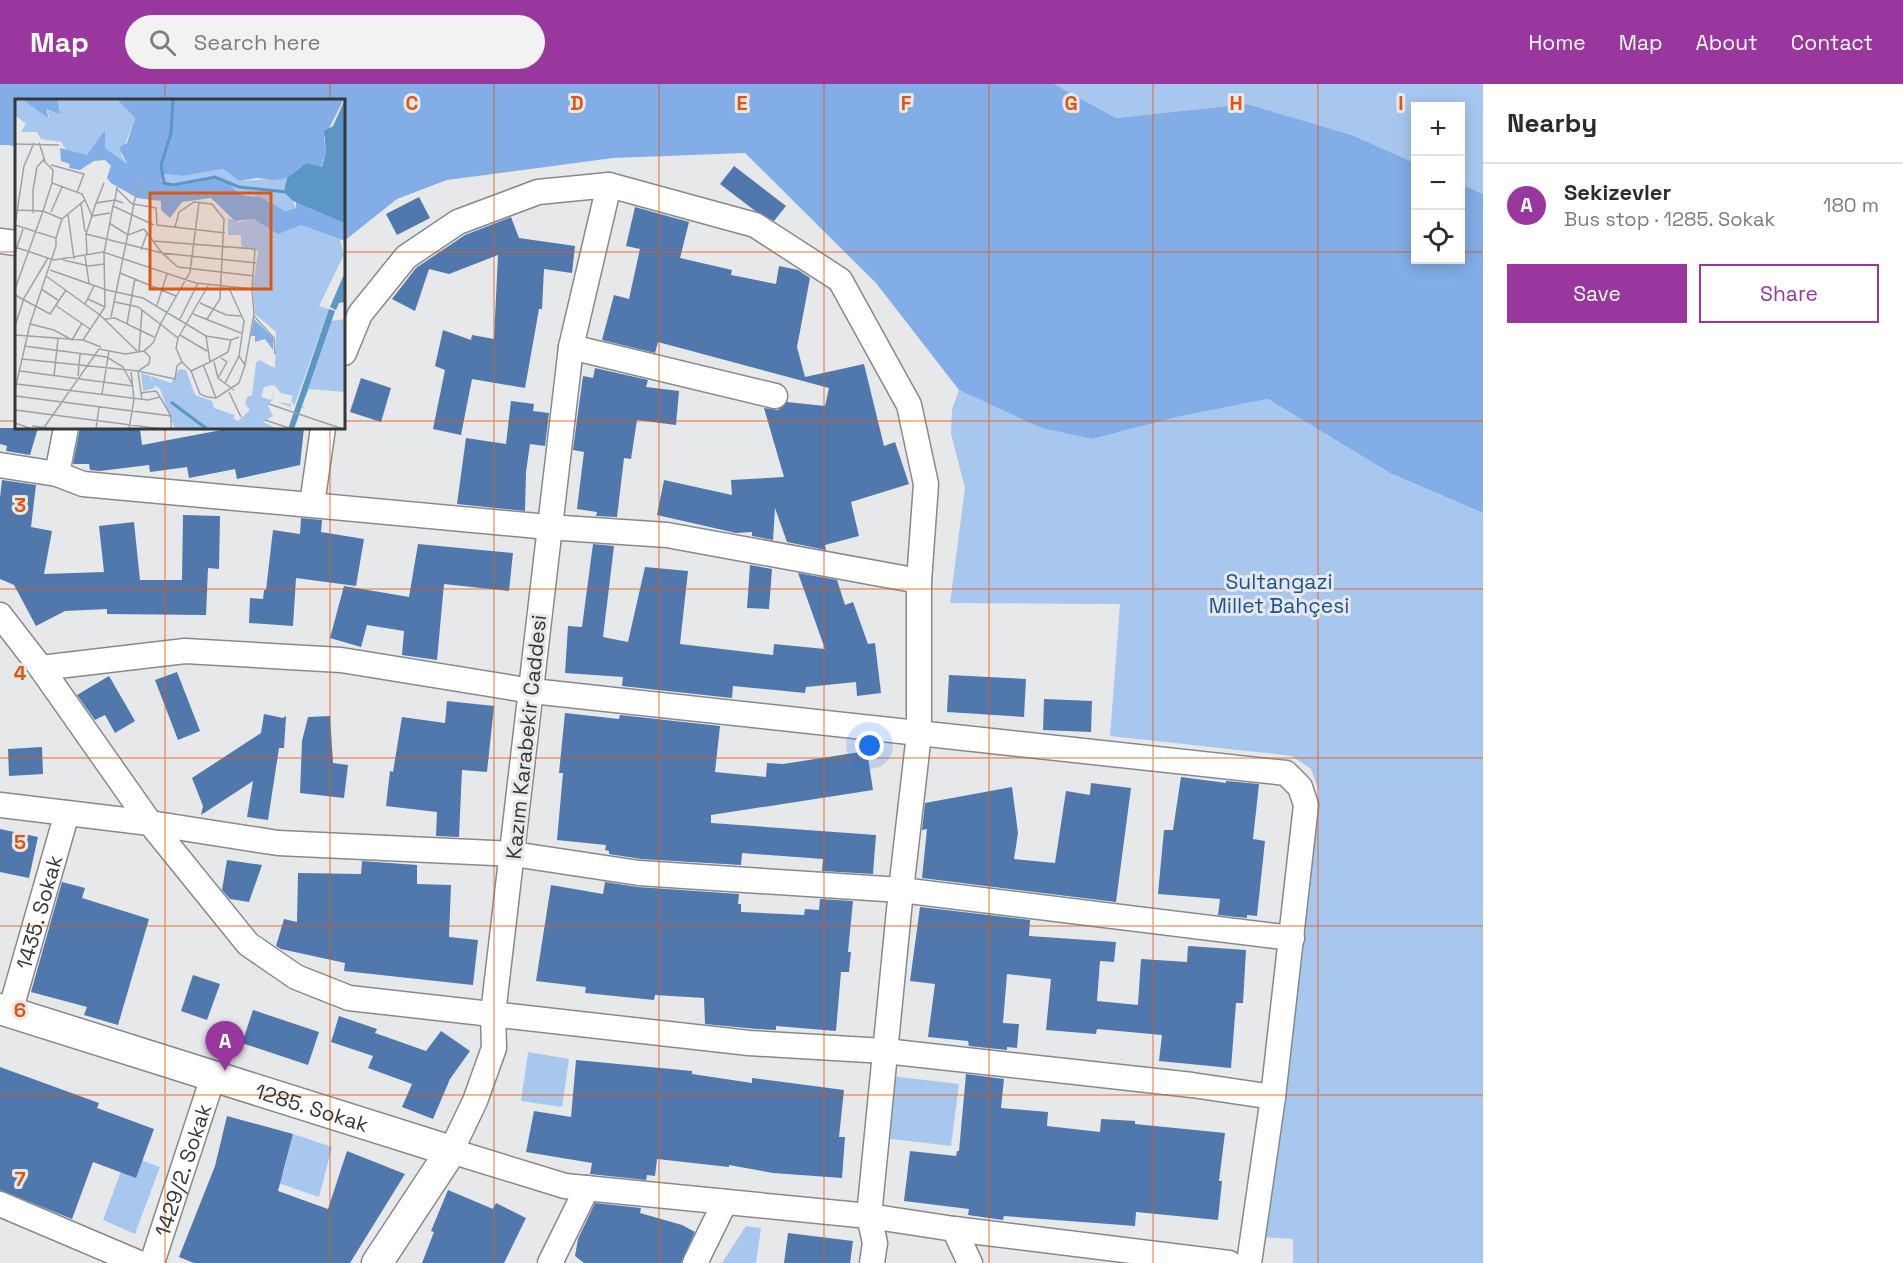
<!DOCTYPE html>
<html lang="en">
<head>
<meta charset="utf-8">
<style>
	:root { --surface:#fff; --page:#f2f2f3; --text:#2b2b33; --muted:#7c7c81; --line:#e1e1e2; --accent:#9a379e }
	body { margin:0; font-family:"Space Grotesk",sans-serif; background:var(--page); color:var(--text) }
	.controls { position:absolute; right:18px; top:18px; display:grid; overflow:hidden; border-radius:0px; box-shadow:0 3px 15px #0003 }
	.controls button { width:54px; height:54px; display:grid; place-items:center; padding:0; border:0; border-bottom:2px solid var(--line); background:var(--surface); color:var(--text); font:30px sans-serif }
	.you { position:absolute; left:870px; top:662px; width:21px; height:21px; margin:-15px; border:4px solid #fff; border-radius:50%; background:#1a73e8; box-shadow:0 0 0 9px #1a73e833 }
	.badge { display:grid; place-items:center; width:39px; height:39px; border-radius:50%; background:var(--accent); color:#fff; font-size:20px; font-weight:700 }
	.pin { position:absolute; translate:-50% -50px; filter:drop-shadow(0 2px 3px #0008) }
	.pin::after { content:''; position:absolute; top:32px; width:21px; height:18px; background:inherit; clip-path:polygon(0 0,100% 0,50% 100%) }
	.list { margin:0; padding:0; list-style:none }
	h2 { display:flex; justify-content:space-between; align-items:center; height:78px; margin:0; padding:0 24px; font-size:26px }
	h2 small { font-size:20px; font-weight:400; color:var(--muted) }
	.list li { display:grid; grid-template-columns:39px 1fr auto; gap:18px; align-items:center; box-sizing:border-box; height:84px; padding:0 24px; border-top:2px solid var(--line) }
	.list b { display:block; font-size:22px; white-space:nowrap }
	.list p { margin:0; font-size:20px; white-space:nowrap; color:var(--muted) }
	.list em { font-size:20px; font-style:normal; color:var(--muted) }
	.actions { display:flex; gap:12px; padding:18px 24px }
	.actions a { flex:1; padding:14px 0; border:2px solid var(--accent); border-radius:0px; text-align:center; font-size:21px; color:var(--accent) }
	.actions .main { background:var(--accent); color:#fff }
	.icon { flex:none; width:33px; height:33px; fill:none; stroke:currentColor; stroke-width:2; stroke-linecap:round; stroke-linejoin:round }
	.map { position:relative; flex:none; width:1483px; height:1179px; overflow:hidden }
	header { display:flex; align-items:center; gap:36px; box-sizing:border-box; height:84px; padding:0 30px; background:var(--accent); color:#fff }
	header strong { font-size:28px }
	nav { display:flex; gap:33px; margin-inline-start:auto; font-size:21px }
	.search { width:420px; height:54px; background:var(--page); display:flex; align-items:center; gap:15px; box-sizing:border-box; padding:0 21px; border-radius:33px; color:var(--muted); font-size:22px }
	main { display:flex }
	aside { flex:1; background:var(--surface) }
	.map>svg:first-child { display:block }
</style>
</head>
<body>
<header>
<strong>Map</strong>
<div class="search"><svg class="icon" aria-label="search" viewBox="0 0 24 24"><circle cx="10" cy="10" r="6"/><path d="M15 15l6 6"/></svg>Search here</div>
<nav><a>Home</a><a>Map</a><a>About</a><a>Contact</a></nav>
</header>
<main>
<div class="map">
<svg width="1483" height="1179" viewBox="0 0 1483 1179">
	<rect width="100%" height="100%" fill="#e7e8ea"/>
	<!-- green -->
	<g fill="#a8c7ef">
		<path d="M1054,0h429v110l-22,-10 -1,-78h-44l-1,57 -63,-28 -105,-31 -131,14z"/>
		<path d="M959,306l82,38 51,11 85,-22 91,-18 122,74 93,40v750h-190v-24l-33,-2 51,-367 8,-79 -8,-22 -19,-13 -182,-20 10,-132 -170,-1 15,-115 -14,-54 1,-25z"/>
		<path d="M528,968l41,7 -7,48 -41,-6z"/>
		<path d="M891,992l68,8 -8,62 -67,-8z"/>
		<path d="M293,1050l39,13 -13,50 -55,-19 19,-4z"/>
		<path d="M127,1071l33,12 -25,67 -32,-14z"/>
		<path d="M746,1142l15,2 -5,35h-34z"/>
	</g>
	<!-- forest -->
	<path fill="#83ade6" d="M0,0h1054l62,34 131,-14 105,31 63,28 1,97h44l1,-76 22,10v319l-93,-40 -122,-74 -91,18 -85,22 -51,-11 -82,-38 -83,-107 -131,-130 -132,5 -166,22 -50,19 -53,42v-141h-328v47l-7,-2h-9z"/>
	<!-- building -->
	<g fill="#5078ad">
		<path d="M734,82l52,40 -12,15 -20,-11 -34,-26z"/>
		<path d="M419,113l11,21 -33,17 -11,-21z"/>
		<path d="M635,123l54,15 -9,36 52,12 -1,5 45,9 3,-18 19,4 12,8 -13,69 8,30 59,-13 20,82 11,-4 14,42 -58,18 8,34 -34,9 1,5 -39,-8 -12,-34 -2,32 -21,-4v-4l-16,1 -79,-18 7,-35 68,15 -1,-15 53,-3 -20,-69 14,2 9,-8 38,4 4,-18 -171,-46 -3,11 -53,-13 12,-45 15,4 11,-50 -14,-3z"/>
		<path d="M511,133l8,21 56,8 -3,27 -28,-4 -2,40h-3l-14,79 -53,-9 -11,56 -28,-6 12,-59 -10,-4 8,-36 28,10 1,-5 22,4 4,-84 -49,19 -20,-5 -14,42 -23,-12 24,-31 49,-33z"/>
		<path d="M595,284l53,12 -2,7 33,4 -3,34 -39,-5 -6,39 -7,-1 -7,59 -21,-1 1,-4 -20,-3 7,-57 -11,-2 6,-45 4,-29 10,2z"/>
		<path d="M361,294l30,10 -10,34 -31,-10z"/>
		<path d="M511,317l23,3 -1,7 16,2 -4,33 -15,-2 -4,28 -1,39 -68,-7 9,-66 40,6z"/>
		<path d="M0,344h38l-8,27 -24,-4 1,-5 -7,-2z"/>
		<path d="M80,344l60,1 2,16 90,-17h72l-4,37 -63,14 -2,-10 -46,9 -2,-11 -37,5 -1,-7 -49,6 -10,-1 -1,-6h-16z"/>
		<path d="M2,396l34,5 -5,42 21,4 -8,43 60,-2 -5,-46 35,-4 6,58h42l1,-65 37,1 -1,53 -11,-1 -2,47 -99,-1v-5l-42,2 -29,15 -22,-41 -14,-6v-81z"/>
		<path d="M301,434l21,2 -1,12 43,7 -8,47 -60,-8 -3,48 -44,-3 1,-25 13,1 1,-9h2l7,-60 27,4z"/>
		<path d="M418,460l95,9 -4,38 -65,-7 -7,76 -35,-5 2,-24 -37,-6 -6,22 -31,-9 14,-52 65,11z"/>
		<path d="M593,460l21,2 -11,91 25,5 17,-75 43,4 -8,73 93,11 1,-11 51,5 -27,-76 39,7 8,25 8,-3 15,42 7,-1 6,50 -24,3 -1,-14 -50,5 -1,6 -72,-7 -1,12 -110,-12 1,-9 -58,-4 3,-47 14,1z"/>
		<path d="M750,481l22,4 -3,40 -22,-1z"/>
		<path d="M177,588l23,59 -22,9 -23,-60z"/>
		<path d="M949,591l77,4 -2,38 -77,-5z"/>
		<path d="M109,592l26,45 -20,12 -10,-18 -10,5 -18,-25z"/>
		<path d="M1044,615l48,2 -1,31 -48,-2z"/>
		<path d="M447,617l47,5 -7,66 -25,-2 -3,67 -23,-1 1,-24 -51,-6 4,-35 3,1 9,-55 43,6z"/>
		<path d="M565,629l54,6 1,-4 100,11 -5,46 51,5 1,-14 16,1 84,-13 6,39 -162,25v8l165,12 -3,39 -51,-3 1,-12 -81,-6 -1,12 -100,-6 -32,-5v-3l-4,-1 1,-5 -49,-5 6,-67h-4z"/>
		<path d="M264,630l19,4 3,-2 -2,32h-5l-11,72 -21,-3 6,-36 -52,34 2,-9 -11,-28 69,-45z"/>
		<path d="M330,632l3,47 15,2 -4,33 -44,-5 2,-52 6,-24z"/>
		<path d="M42,663l1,27 -34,2 -1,-27z"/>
		<path d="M1181,693l45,6v-2l33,3 -6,55 12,2 -8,75 -10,-1v3l-29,-3 2,-16 -62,-5 6,-64h9z"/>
		<path d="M1091,699l40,5 -15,114 -194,-24 5,-49 -5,1 3,-27 87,-16 6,46 -4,26 41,4 11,-72 24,4z"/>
		<path d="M0,745l38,8 -9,41 -29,-6z"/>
		<path d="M227,776l35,5 -13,37 -19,-3 -8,-9z"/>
		<path d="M362,777l55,4v19l34,1 -2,52 29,3 -5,45 -129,-14 1,-8 -64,-14 -5,-3 8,-27 13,3 1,-49 63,1z"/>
		<path d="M62,798l23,6 -3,10 67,21 -31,106 -34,-10 3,-8 -56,-15z"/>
		<path d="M605,798l33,5 101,7 -1,10h3v8l63,3 1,-6 14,1 1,-11 33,2 -5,51h3l-2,20h-8l-5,59 -60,-5v4l-19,-1 -52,-5 -1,-26 -49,-3 -1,5 -69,-7 1,-6 -50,-6 15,-96 52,9z"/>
		<path d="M920,823l110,13 -1,16 87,6 -2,20 -14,-1 -3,40 41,4 3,-46 46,3 1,-16 58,4 -3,53h-7l-5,65 -72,-7 3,-26 -65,-6 -1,5 -50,-4 5,-51 -44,-5 -4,49 16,1 -2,24 -10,-1v3l-38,-4 -1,-5 -40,-4 7,-53 -25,-3z"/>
		<path d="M193,891l27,9 -13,36 -26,-9z"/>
		<path d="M253,926l66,22 -11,33 -66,-22z"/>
		<path d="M339,932l38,13 -2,4 51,18 15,-20 29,20 -20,28 -17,40 -31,-12 10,-23 -44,-16 5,-12 -42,-14z"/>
		<path d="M576,976l116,11v3l60,9v-5l92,12 -5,47h6l-3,41 -69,-5 -44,-8v2l-72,-8 -2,17 -8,-1 -1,5 -56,-6 2,-11 -66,-11 8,-41 37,6z"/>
		<path d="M0,983l99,36 -2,5 57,21 -18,49 -43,-16 -21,57 -72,-29z"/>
		<path d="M966,990l38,5 -3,29 47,4 -1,14 53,6 1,-13 34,2v3l90,9 -6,48h3l-4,39 -82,-8 -1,14 -131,-10 -1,4 -35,-5 1,-6 -65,-8 6,-50 46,5 1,-5h2z"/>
		<path d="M227,1032l66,18 -15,57 50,18 19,-58 58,23 -55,89h-156l-15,-6 36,-91z"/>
		<path d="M448,1106l45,19 3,-6 30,15 -22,45h-82l12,-31 -3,-1z"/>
		<path d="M595,1119l46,5 -1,5 42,12 13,7 -14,31h-97l-9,-7 3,-17z"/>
		<path d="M788,1149l65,8 -3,22h-66z"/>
	</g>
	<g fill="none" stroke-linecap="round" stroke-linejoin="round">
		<!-- minor casing -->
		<g stroke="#87898a" stroke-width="27">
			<g id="minor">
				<path d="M609,101l-38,162 -78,667 1,34 -19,53 -24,50 114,35 304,30 85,13 275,34"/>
				<path d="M0,157l16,2"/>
				<path d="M571,263l204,49"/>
				<path d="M344,269l16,-39 46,-57 52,-35 80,-30 71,-7 146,40 85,55 69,125 17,79 -7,97v153l-18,156 -32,326 6,27 -3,20"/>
				<path d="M66,344l-9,46 26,10 465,43 119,8 252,46"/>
				<path d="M0,381l57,9"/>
				<path d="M312,420l11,-76"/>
				<path d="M0,531l41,53 144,-17 156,9 191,31 754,82 14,14 6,18 -33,292 -24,166"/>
				<path d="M41,584l109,155 128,20 235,11 126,19 262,17 391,48"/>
				<path d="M0,721l150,18 98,121 48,33 53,21 400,45 136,8 307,34 81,12"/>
				<path id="s1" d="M10,928l57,-199"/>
				<path d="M0,1120l139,59"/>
				<path d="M954,1145l16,34"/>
				<path id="s2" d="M152,1179l61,-186"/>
				<path d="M550,1179l37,-75"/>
				<path d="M695,1179l30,-61"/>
			</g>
		</g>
		<!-- tertiary casing -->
		<g stroke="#87898a" stroke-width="33">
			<g id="tertiary">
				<path id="s3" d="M0,925l451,142 -74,112"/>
			</g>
		</g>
		<!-- minor -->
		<use href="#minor" stroke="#fff" stroke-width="24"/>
		<!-- tertiary -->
		<use href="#tertiary" stroke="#fff" stroke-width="30"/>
	</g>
	<!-- grid -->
	<path fill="none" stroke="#df570e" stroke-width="1.5" stroke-opacity="0.55" d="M165,0v16M330,0v16M494,0v1179M659,0v1179M824,0v1179M989,0v1179M1153,0v1179M1318,0v1179M0,168h16M344,168h1072M1460,168h23M0,337h16M344,337h1139M165,344v835M330,344v835M0,505h1483M0,674h1483M0,842h1483M0,1011h1483"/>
	<g text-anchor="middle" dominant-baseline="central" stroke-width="6" stroke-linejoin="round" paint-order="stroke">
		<!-- park labels -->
		<g font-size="21" fill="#1b5296" stroke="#e7e8ea">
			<text x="1279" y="497">Sultangazi<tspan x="1279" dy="24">Millet Bahçesi</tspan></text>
		</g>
		<!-- street labels -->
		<g font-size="21" fill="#363737" stroke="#e7e8ea">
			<text transform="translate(526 653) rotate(-84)">Kazım Karabekir Caddesi</text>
			<text stroke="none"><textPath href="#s1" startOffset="104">1435. Sokak</textPath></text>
			<text stroke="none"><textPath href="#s3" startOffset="327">1285. Sokak</textPath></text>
			<text stroke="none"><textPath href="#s2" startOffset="98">1429/2. Sokak</textPath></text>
		</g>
	</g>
	<!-- overview -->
	<g transform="translate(15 15)">
		<rect width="330" height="330" fill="#e7e8ea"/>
		<path d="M0,0l16,3 18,15 -2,-9 13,2 -2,-10 58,-1 19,19 -14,37 6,9 -22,-16v-18l-9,17 -9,8 -7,1 -13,-5 -6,-9 -20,-3 -4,-7h-16l5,-8 -11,-9zM208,70l16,12 48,-3 -1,8 10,22 -11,3 -33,-17 -11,1 -19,-18 -49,9 -12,-5 2,-7 20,2zM213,119l11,4 15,-3 19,10 28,-4 39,14 4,16 -25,51 10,3 -35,97 -2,-6 -2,7 -13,-5 13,2 3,-8 -12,-3 -7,-8 -10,2 -3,10 10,3 3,-8 -2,8 -4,6 5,10 -10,6 15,7h-103l-15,-40 -6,-4 1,3 -12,3 -2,-18 9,3 3,7 -2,-7 20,7 8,-14 7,1 9,25 17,6 2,7 21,7 -2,3 5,3 12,-11 -5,-6 2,-7 5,-2 4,-32 3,-3 16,8 1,-36 -21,-18 -2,-27 5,-36 -17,-5v-11h-13zM330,220v73l-36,-3 -7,16 3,4 -5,-2 31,-86z" fill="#a8c7ef"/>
		<path d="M7,0h58l-22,1 2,14 -13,-5 1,9zM101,0h228l-20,39 2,13 -5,17 -15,-5 -19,15 -11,2 -19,-2 -18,3 -16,-12 -40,7 -20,-2 -2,7 12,5 49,-9 19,18 19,2 25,14 11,-3v-6l13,3 36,18v18l-44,-16 -23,9 -24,-15 -19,2 -24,-23 -29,4 -12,16 -9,-8v-9l-24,-3 -26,-15 -4,-5 4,-12 -6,-6 -11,1 -14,9 -11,-2 1,-4 -9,-3 -1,-13 27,7 18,-25v18l22,16 -8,-17 8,-4 8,-25zM239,220l19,19v12l-8,-11 -10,3v-6h-4z" fill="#83ade6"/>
		<path d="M330,0v124l-52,-22 -9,-9 3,-14 19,-15 16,4 4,-16 -2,-20 9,-5zM330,173v30l-6,1 -3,7 -6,-3zM314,210l6,2 -41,118h-6z" fill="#5b96c5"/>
		<path fill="none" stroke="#5b96c5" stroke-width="3" d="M158,0l-2,34 -10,32 3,18 9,2 42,-8 24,10 47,5M156,303l36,27"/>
		<path fill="none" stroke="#a0a1a2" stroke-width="1.5" d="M24,44l6,18M0,45l44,1M36,66l33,9 -7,18M102,88l-2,13 8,3M102,90l16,16M81,104l8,-20M66,105l4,28M118,106l8,-24M2,111l26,1 9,-28M36,113l11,-25M18,114v-23l4,-23 6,-7 10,10 -1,13 30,11 3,6M53,116l6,44M77,116l4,-12 19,-3 -2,6M47,120l23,-19 7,16M94,124l19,12 16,-6 9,12 102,8 -3,40M160,128l4,-15 15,-10 18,2 12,15 -4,80 -13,20M71,135l6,-18 18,-3M138,142l9,12 94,10M0,148l39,13 49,-8 93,31 56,6 2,25 -9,51M126,151l6,-17M0,154l8,-24M72,156l-1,-21 76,19 16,14 76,9M70,157l4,27M48,161l26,6 15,-2M35,171l57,20 36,8 63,38 25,4 8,-3M105,174l56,23M31,177l54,39 37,36M0,190l28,-78 19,8 -6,19M26,190l17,11M0,196l35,19 16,-24M73,200l17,8M185,204l26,12 16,1M70,205l9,-18M40,206l35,24M142,206l10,-31M178,215l48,19M239,217l20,22 1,16M96,218l23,-113 22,4 1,17 68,8M90,220l10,-1 39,19M165,220l18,-36M146,224l29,-51 9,-70M15,225l24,6 18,10 10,-17M112,225l8,-46M0,227l9,-28 24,-40M0,236l68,5 18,7M165,236l27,16M191,237l4,26 18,-10 3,-12M163,239l31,-54M68,241l22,-33 -1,-54 9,-47 41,19M9,247l83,11 16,10 10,19M124,252l3,-41M7,260l116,12 37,8 2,-13 5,-4 -6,-14 2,-10 -40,-31 -23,-5M167,263l9,9 9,23 7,3 9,1 23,-15 6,-18 -6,-9 5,-35 -16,-35M199,263l4,16 16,12M188,265l13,34M5,272l113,15M176,272l19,-9M39,277l4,-37M63,277l2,-22M203,279l9,-16 -6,-4M210,284l14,-27M2,285l131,16 12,-3 11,19M0,291l15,-66 26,-78v-8l-41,-13 9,-59 10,-23M214,293l12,25M126,294l-3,-22 11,-7 1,-7 -6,-6M87,295l7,-43M0,297l156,20v13M127,301l-1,-7 15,-2 4,6M254,305l74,25M0,311l147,19M250,321l27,9M0,324l17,6M17,327l23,3M28,330l56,-80 26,5 19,-3 9,-8 8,-20M81,330l3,-22M114,330l5,-30 -3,-27"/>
		<path fill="#df570e" fill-opacity="0.15" stroke="#df570e" stroke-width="3" d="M135,94h121v96h-121z"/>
		<rect width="330" height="330" fill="none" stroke="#363737" stroke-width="3"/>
	</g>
	<g font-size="20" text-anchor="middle" font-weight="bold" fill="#df570e" stroke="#e7e8ea" stroke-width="6" stroke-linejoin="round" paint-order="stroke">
		<text x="412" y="26">C</text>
		<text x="577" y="26">D</text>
		<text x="742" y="26">E</text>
		<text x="906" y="26">F</text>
		<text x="1071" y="26">G</text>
		<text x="1236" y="26">H</text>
		<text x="1401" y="26">I</text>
		<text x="20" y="428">3</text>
		<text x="20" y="596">4</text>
		<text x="20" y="765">5</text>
		<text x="20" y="933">6</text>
		<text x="20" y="1102">7</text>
	</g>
</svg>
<div class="controls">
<button>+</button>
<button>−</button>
<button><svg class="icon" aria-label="locate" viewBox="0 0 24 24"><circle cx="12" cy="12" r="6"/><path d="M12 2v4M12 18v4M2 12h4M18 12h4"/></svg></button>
</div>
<div class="you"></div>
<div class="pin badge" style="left:225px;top:987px">A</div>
</div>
<aside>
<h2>Nearby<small></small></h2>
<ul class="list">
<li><span class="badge">A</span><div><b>Sekizevler</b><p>Bus stop · 1285. Sokak</p></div><em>180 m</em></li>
</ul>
<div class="actions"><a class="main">Save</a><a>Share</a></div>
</aside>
</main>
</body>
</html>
